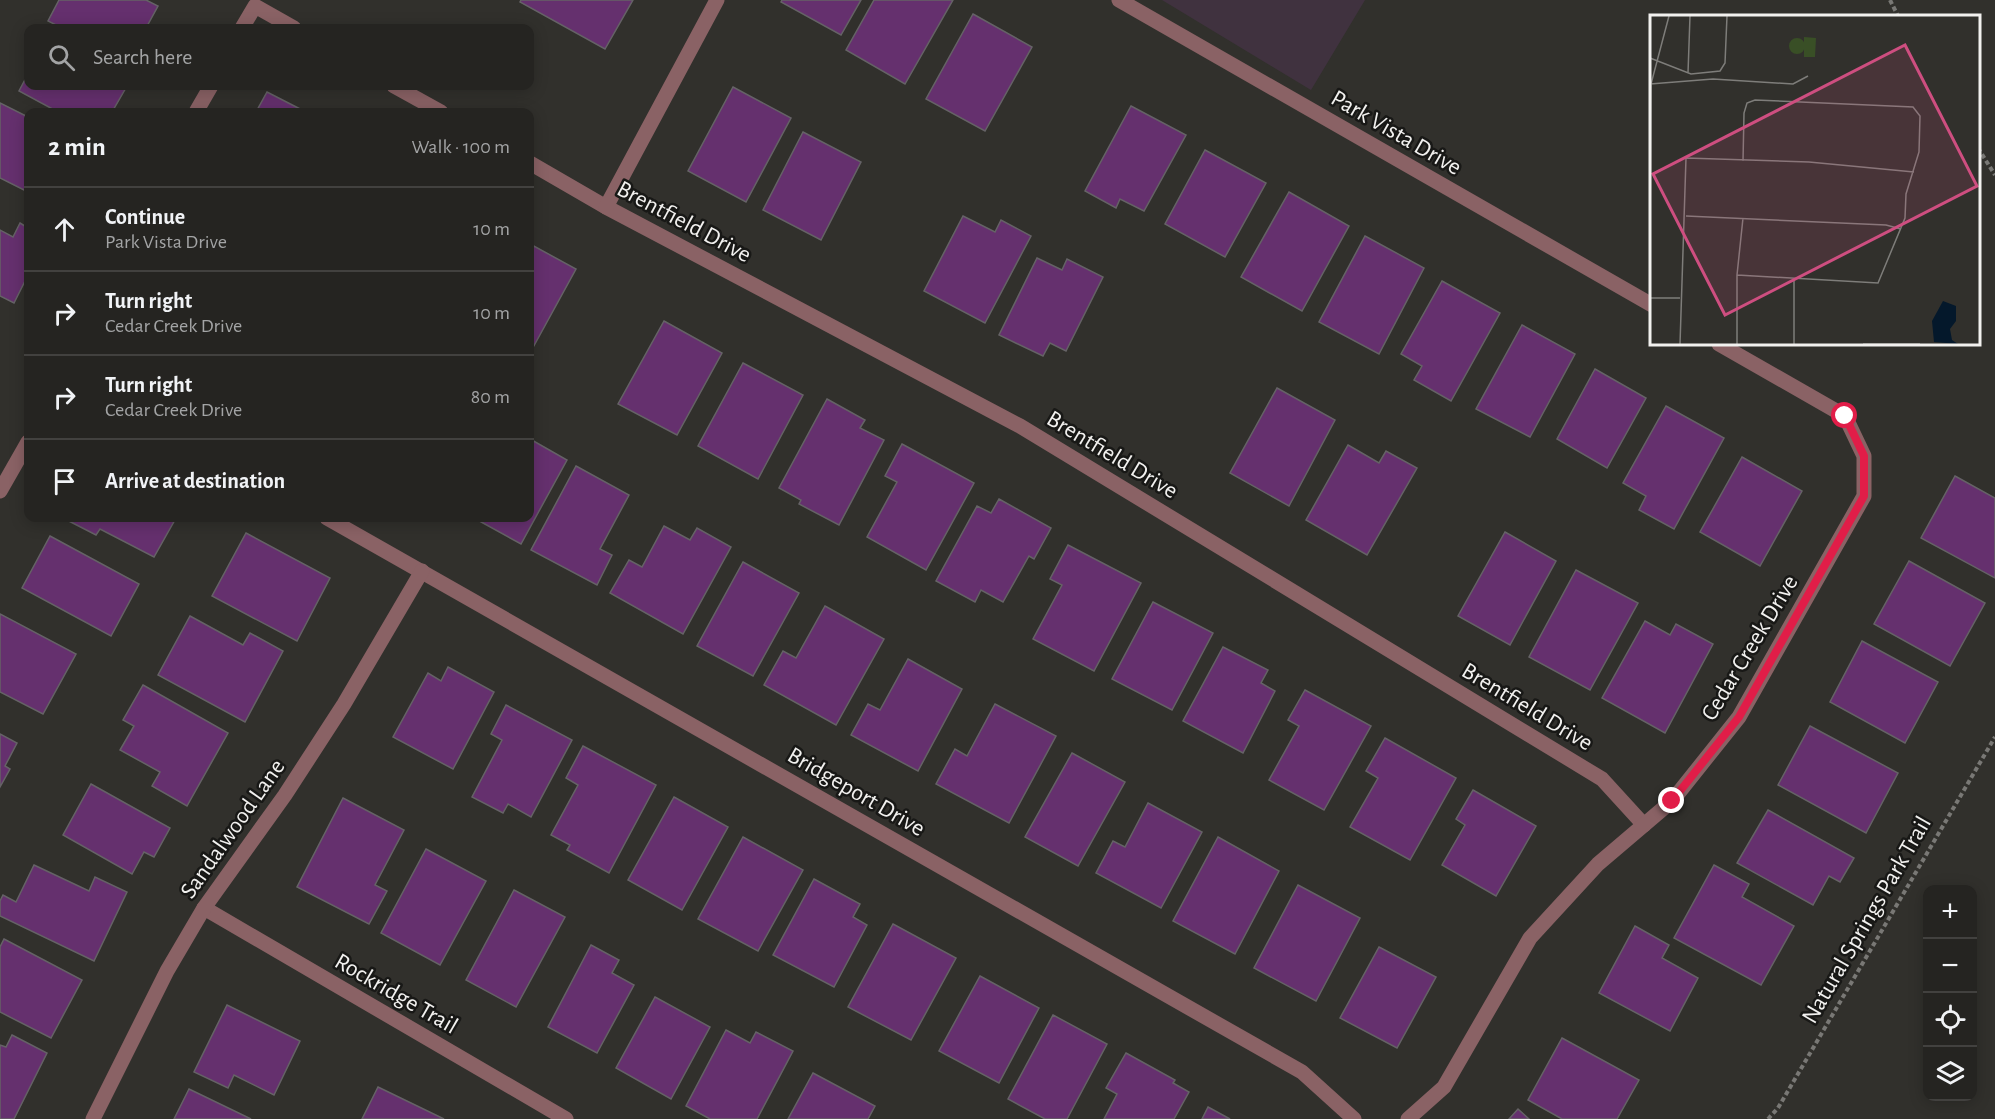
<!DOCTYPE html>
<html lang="en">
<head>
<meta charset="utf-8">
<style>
	:root { --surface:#252421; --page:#2d2c2a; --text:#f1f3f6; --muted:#a3a4a5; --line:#42413f }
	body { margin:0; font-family:"Alegreya Sans",sans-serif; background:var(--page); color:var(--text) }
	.controls { position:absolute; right:18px; bottom:18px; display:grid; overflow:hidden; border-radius:12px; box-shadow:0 3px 15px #0003 }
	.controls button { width:54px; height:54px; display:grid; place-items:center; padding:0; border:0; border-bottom:2px solid var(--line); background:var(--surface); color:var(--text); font:30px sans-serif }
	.stop { position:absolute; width:18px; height:18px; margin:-14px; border:4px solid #e11d48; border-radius:50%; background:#fff }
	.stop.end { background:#e11d48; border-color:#fff; box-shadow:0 2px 6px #0008 }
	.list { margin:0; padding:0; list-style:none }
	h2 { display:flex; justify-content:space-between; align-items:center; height:78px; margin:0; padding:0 24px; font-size:26px }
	h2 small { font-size:20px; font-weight:400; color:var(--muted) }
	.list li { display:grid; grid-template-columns:39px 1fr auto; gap:18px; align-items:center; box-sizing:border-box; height:84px; padding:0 24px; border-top:2px solid var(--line) }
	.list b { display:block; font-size:22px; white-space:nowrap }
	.list p { margin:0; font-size:20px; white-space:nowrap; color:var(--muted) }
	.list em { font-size:20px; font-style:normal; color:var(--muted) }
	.icon { flex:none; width:33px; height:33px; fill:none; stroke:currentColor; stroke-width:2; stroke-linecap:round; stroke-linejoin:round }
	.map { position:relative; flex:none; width:1995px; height:1119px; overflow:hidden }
	.search { position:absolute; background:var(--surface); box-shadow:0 3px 15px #0003; left:24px; top:24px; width:510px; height:66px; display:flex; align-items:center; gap:15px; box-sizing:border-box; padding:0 21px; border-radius:12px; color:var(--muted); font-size:22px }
	.panel { position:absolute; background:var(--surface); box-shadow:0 3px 15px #0003; left:24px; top:108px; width:510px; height:414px; border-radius:12px }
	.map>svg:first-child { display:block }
</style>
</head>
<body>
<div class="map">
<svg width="1995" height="1119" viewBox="0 0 1995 1119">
	<rect width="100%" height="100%" fill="#31302c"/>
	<!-- education -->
	<path fill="#40323f" d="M1162,0h203l-54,90z"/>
	<!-- building -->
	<g fill="#65306e" stroke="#656266" stroke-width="1.5">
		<path d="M59,0h87l12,6 -12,22h-84l-14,-7z"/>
		<path d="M521,0h112l-28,49 -85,-47z"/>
		<path d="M782,0h79l-20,35 -60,-33z"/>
		<path d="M874,0h79l-48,84 -59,-34z"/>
		<path d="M973,14l59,33 -47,84 -59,-32z"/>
		<path d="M28,74v12h99l-15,26h-54l-39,-21z"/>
		<path d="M733,87l58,31 -45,84 -58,-31z"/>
		<path d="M267,92l39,20h-50z"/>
		<path d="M0,103l28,14v75l-28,-14z"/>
		<path d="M1131,106l55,29 -42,76 -24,-12 -4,9 -31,-17z"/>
		<path d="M803,132l58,30 -40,78 -58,-30z"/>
		<path d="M1205,150l61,33 -41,74 -60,-33z"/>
		<path d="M1289,192l60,34 -47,85 -61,-34z"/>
		<path d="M963,216l32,16 6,-12 30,16 -46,87 -61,-32z"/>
		<path d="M20,223l8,5v47l-14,28 -14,-7v-66l13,7z"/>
		<path d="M1365,236l59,32 -45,86 -60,-32z"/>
		<path d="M530,244l46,25 -46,84z"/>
		<path d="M1037,258l25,12 5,-11 36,18 -37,74 -16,-8 -7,13 -44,-21z"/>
		<path d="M1442,281l58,32 -49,88 -37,-21 8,-14 -21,-12z"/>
		<path d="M664,321l58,32 -45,82 -59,-31z"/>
		<path d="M1522,325l53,29 -45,83 -54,-28z"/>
		<path d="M743,363l60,32 -45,84 -60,-33z"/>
		<path d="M1595,369l51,29 -39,70 -50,-29z"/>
		<path d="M1277,388l58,32 -46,86 -59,-33z"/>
		<path d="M827,399l38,21 -5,8 24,12 -45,85 -40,-21 2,-4 -22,-12z"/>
		<path d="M1666,406l58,32 -50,91 -35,-19 7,-14 -23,-13z"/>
		<path d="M530,439l37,21 -46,84 -47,-26h56z"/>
		<path d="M902,444l72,39 -48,87 -59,-33 30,-55 -12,-6z"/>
		<path d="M1348,445l31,18 7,-12 31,17 -50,87 -61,-35z"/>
		<path d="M1742,457l60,34 -42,75 -60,-34z"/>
		<path d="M576,466l53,29 -29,54 12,6 -15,30 -66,-35z"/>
		<path d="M1955,476l40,22v80l-74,-40z"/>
		<path d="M999,499l52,29 -17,31 -5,-3 -26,46 -22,-12 -6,12 -39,-21 41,-75 14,7z"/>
		<path d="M63,518h113l-22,39 -54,-28 -4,6z"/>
		<path d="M664,526l26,14 7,-12 34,19 -48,87 -73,-41 19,-33 13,7z"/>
		<path d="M1505,532l51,29 -46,84 -52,-29z"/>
		<path d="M246,533l84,45 -33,63 -85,-45z"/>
		<path d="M50,536l89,48 -28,52 -89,-48z"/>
		<path d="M1068,545l73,38 -47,88 -61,-32 29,-54 -12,-6z"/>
		<path d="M1909,561l76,42 -35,63 -76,-42z"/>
		<path d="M743,562l56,31 -46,83 -56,-30z"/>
		<path d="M1576,570l62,33 -48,87 -61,-33z"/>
		<path d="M1153,602l60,31 -41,77 -60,-31z"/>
		<path d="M825,606l59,33 -48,86 -72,-40 19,-34 13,7z"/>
		<path d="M0,614l76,40 -33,60 -43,-22z"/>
		<path d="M190,616l53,29 7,-12 33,18 -38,71 -87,-47z"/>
		<path d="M1645,621l25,14 6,-11 37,20 -48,89 -63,-35z"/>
		<path d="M1862,641l76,41 -33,61 -75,-41z"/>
		<path d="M1223,647l45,23 -7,13 14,8 -32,62 -60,-32z"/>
		<path d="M908,659l54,30 -44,82 -67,-36 17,-31 12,6z"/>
		<path d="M448,667l46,25 -41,77 -60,-32 35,-64 13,8z"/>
		<path d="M143,685l85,48 -41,73 -35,-20 8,-14 -40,-22 14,-24 -11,-6z"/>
		<path d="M1305,690l66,36 -47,84 -55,-30 30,-54 -11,-6z"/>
		<path d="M995,704l61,32 -47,87 -73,-39 19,-35 12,7z"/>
		<path d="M506,705l66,35 -41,77 -23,-13 -5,9 -31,-16 30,-57 -11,-6z"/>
		<path d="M1810,726l88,47 -32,60 -88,-48z"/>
		<path d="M0,734l17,9 -12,23 5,3 -10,18z"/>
		<path d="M1385,738l71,40 -46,82 -60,-33 28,-49 -12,-7z"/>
		<path d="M583,746l73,39 -47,88 -42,-23 3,-5 -19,-10 27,-50 -12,-7z"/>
		<path d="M1072,753l53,29 -47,84 -53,-29z"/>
		<path d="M91,784l79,44 -16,29 -10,-5 -12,22 -69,-39z"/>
		<path d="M1473,790l63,36 -40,70 -54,-31 23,-40 -9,-6z"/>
		<path d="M674,797l54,30 -46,83 -54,-30z"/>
		<path d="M343,798l61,32 -29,55 12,6 -18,33 -72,-37z"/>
		<path d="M1148,803l54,29 -41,76 -65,-35 17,-32 12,6z"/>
		<path d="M1768,810l86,48 -14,24 -11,-6 -16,29 -76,-42z"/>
		<path d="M743,837l60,33 -45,81 -60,-32z"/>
		<path d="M1218,837l61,34 -44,83 -62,-33z"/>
		<path d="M426,849l60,32 -46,84 -59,-32z"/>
		<path d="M34,865l55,26 6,-14 32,15 -33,69 -94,-45v-15l3,-6 13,7z"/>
		<path d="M1714,865l35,19 -7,13 52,29 -33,59 -87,-47z"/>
		<path d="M814,879l46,25 -7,13 14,8 -33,62 -61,-32z"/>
		<path d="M1298,885l62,33 -44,83 -62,-33z"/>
		<path d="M514,890l51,27 -49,90 -50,-27z"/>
		<path d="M893,924l63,34 -45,82 -63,-33z"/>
		<path d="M1635,926l34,19 -7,13 36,20 -28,53 -71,-38z"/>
		<path d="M4,939l78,41 -31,58 -51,-26v-65z"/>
		<path d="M591,945l28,15 -7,13 22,12 -37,68 -49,-26z"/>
		<path d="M1379,947l57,30 -39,71 -57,-30z"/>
		<path d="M980,976l59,32 -40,75 -60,-32z"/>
		<path d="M655,997l55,30 -39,72 -55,-31z"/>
		<path d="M227,1005l73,36 -26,54 -40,-20 -6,13 -34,-16z"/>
		<path d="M1053,1015l54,29 -40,75h-22l-37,-20z"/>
		<path d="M726,1030l24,13 6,-11 37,19 -36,68h-47l-24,-13z"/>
		<path d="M12,1035l35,18 -33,66h-14v-74l6,2z"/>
		<path d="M1562,1038l77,42 -22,39h-55l-34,-19z"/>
		<path d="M1126,1053l49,27 -2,3 16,9 -15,27h-70l13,-25 -11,-6z"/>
		<path d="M813,1073l62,33 -7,13h-80z"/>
		<path d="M378,1087l66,32h-82z"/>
		<path d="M189,1089l62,30h-77z"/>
		<path d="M1208,1107l22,12h-28z"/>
		<path d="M1518,1109l11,10h-20z"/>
	</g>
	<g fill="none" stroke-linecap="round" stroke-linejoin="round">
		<!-- path -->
		<g stroke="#797875" stroke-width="4" stroke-dasharray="4.5 3" stroke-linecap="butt">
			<path d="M1890,0l8,16"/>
			<path d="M1978,148l17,27"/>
			<path d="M1768,1119l10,-11 217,-371"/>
		</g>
		<!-- minor -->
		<g stroke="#8a6265" stroke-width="15">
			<path d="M1119,0l533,305"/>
			<path d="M242,28l13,-22 39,22"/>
			<path d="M394,86l47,26"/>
			<path d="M196,112l15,-26"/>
			<path d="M530,163l76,44 414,219 582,353 42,46"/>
			<path d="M606,207l111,-207"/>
			<path d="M0,491l28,-49"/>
			<path d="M327,518l975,554 52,47"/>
			<path d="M204,908l362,211"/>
			<path d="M93,1119l74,-148 37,-63 81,-113 59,-91 78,-133"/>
			<path d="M1408,1119l36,-32 86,-149 68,-74 74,-63 67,-84 125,-221v-40l-19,-40 -126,-72"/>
		</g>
	</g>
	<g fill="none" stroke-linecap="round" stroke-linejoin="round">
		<!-- route -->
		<path stroke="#e11d48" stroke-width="8" d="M1672,801l67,-84 125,-221v-40l-19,-40"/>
	</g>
	<g text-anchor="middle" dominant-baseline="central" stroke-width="5" stroke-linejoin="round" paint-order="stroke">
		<!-- street labels -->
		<g font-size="24" fill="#f2f1ef" stroke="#181816">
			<text transform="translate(1396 133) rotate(30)">Park Vista Drive</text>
			<text transform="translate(684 222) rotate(28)">Brentfield Drive</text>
			<text transform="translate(1112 455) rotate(31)">Brentfield Drive</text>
			<text transform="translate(1750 648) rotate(-59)">Cedar Creek Drive</text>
			<text transform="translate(1527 707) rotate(31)">Brentfield Drive</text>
			<text transform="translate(856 792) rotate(30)">Bridgeport Drive</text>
			<text transform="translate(233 829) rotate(-55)">Sandalwood Lane</text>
			<text transform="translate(1867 920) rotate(-60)">Natural Springs Park Trail</text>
			<text transform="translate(396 994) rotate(30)">Rockridge Trail</text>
		</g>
	</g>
	<!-- overview -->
	<g transform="translate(1650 15)">
		<rect width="330" height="330" fill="#31302c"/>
		<path d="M154,22l12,1 -1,19h-11zM139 31a8 8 0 1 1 16 0a8 8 0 1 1-16 0Z" fill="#394f26"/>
		<path d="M293,286l13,5v15l-6,8 2,11 6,4 -24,-2 -2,-21z" fill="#04182b"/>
		<path fill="none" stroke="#7e7d7a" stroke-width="1.5" d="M0,43l41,16 29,-3 5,-8 2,-47M38,58l2,-57M0,69l63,-5 80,5 15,-8M36,201l200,9 15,4M0,224l1,-155 18,-68M87,260l141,8 27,-65 1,-24 13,-42 1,-36 -7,-9 -158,-7 -8,3 -3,10 -1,48M0,283h30M30,329l6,-186 123,4 105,10M87,329v-69l6,-57M144,329v-66M213,329h57"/>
		<path fill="#ce4e80" fill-opacity="0.15" stroke="#ce4e80" stroke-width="3" d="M255,30l72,141 -252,129 -72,-141z"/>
		<rect width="330" height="330" fill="none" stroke="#f2f1ef" stroke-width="3"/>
	</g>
</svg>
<div class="controls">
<button>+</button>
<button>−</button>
<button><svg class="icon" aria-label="locate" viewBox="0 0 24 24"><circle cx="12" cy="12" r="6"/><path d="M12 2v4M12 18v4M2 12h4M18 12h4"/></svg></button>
<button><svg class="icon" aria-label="layers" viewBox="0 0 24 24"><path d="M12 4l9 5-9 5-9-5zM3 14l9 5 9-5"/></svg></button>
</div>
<div class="stop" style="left:1845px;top:416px"></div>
<div class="stop end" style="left:1672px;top:801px"></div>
<div class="search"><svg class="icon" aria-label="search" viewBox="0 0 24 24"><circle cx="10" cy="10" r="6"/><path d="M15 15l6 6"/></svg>Search here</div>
<section class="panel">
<h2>2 min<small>Walk · 100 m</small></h2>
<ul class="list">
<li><svg class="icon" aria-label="ahead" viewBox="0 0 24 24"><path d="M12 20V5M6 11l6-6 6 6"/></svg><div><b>Continue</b><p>Park Vista Drive</p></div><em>10 m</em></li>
<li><svg class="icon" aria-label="right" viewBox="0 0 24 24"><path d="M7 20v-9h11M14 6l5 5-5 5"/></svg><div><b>Turn right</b><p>Cedar Creek Drive</p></div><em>10 m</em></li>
<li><svg class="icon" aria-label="right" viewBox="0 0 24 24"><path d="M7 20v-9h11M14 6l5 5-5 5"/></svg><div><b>Turn right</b><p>Cedar Creek Drive</p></div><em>80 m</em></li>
<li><svg class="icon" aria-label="arrive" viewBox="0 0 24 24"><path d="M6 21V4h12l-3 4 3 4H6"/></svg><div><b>Arrive at destination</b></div></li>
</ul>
</section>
</div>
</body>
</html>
